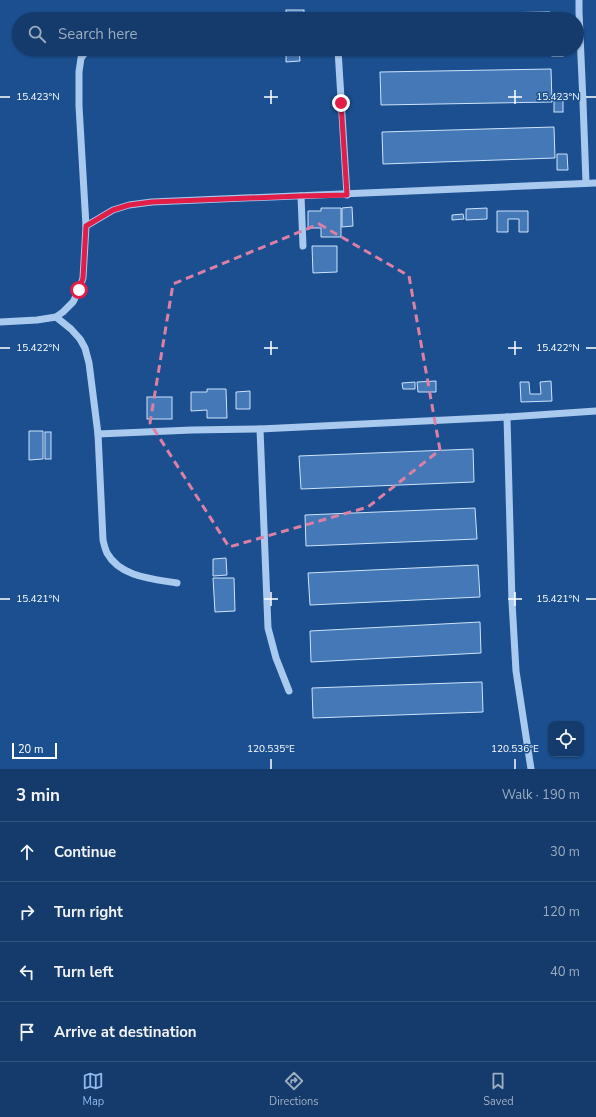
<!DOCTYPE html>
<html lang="en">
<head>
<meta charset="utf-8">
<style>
	:root { --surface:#143b6b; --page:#214673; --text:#f1f3f6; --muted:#9dadc1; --line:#33557e; --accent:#90b9f0 }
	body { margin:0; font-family:"Nunito Sans",sans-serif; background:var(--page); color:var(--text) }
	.controls { position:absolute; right:12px; bottom:12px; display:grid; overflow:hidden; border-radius:8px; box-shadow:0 1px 3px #0004 }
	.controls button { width:36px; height:36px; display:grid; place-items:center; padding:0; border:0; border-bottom:1px solid var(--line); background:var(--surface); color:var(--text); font:20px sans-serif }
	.scale { position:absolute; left:12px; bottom:10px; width:45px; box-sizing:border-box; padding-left:4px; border:2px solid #fff; border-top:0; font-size:11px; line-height:14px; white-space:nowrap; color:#fff; -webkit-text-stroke:3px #1b4f8f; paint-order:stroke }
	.stop { position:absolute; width:12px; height:12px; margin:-9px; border:3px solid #e11d48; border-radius:50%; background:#fff }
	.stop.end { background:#e11d48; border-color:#fff; box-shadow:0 1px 4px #0008 }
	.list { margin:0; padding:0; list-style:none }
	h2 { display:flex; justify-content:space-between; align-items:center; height:52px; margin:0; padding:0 16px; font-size:17px }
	h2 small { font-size:13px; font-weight:400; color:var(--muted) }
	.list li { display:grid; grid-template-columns:26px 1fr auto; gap:12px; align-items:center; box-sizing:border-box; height:60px; padding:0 16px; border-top:1px solid var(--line) }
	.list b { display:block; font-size:15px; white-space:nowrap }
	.list em { font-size:13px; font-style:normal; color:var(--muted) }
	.icon { flex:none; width:22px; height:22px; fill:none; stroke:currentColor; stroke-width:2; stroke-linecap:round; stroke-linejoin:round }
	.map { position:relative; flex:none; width:596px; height:769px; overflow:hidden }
	.search { position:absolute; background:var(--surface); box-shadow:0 1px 3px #0004; left:12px; right:12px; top:12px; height:44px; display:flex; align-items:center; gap:10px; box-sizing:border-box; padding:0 14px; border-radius:22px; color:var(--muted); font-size:15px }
	.sheet { height:292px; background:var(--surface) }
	nav { display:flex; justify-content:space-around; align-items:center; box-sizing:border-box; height:56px; border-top:1px solid var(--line); background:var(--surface); font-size:11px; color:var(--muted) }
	nav a { display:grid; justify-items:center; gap:2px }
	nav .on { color:var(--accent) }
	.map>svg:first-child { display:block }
</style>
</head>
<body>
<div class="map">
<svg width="596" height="769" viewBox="0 0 596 769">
	<rect width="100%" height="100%" fill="#1b4f8f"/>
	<!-- building -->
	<g fill="#4478b7" stroke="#cfe3fa">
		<rect x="286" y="10" width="18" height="9"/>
		<path d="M550,12v7h-171v-4z"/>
		<path d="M286,49h13l1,12 -14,1z"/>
		<rect x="552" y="49" width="11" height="7"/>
		<path d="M551,69l1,33 -171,3 -1,-33z"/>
		<rect x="554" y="96" width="9" height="16"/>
		<path d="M554,127l1,31 -172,6 -1,-32z"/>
		<path d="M557,154h10l1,16h-11z"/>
		<path d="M352,207l1,19 -11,1v-19z"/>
		<path d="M321,208h20v29h-20v-9h-13v-17h13z"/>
		<path d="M487,208v11l-21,1v-11z"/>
		<path d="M497,211h31v21h-9v-13h-11v13h-11z"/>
		<path d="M463,214l1,5 -12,1v-5z"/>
		<path d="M312,246h25v26l-24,1z"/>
		<path d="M436,381v11h-18l-1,-10z"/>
		<path d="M551,381l1,20 -31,1 -1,-20h9l1,12h11l-1,-12z"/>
		<path d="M415,382v7h-12l-1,-6z"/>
		<path d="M207,389h19l1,29h-20v-8l-16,1v-19h16z"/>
		<path d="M250,391v18h-14v-17z"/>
		<rect x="147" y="397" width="25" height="22"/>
		<path d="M29,431h14v28l-14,1z"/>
		<rect x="45" y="432" width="6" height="27"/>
		<path d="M473,449l1,33 -173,7 -2,-33z"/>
		<path d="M475,508l2,31 -171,7 -1,-31z"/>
		<path d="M226,558l1,17 -14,1v-17z"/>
		<path d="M478,565l2,32 -170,8 -2,-32z"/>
		<path d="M213,578h21l1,33 -20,1z"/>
		<path d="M480,622l1,31 -170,9 -1,-31z"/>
		<path d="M482,682l1,30 -170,6 -1,-30z"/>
	</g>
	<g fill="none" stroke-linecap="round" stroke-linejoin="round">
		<!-- minor -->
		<g stroke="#a9c9ee" stroke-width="7">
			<path d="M579,0v12l4,90 3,81"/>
			<path d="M338,50l9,145"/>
			<path d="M301,196l2,50"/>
			<path d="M86,226l27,-16 16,-5 23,-3 444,-19"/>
			<path d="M56,317l15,12 9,10 5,9 4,15 9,71 5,106c1,4 2,9 4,13 13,24 46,26 70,30"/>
			<path d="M0,322l37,-2 19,-3 7,-5 10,-10 6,-12 4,-12 3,-52 -7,-120v-34l2,-14 7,-9"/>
			<path d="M507,417l5,185 4,69 15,98"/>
			<path d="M260,429l8,199 8,30 13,33"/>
			<path d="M98,434l94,-4 68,-1 247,-12 89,-6"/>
		</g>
	</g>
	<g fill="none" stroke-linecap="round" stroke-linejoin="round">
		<!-- route -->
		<path stroke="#e11d48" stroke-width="5" d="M79,290l4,-12 3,-52 27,-16 16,-5 23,-3 149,-6 46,-1 -6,-92"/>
	</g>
	<!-- marked area -->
	<path fill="none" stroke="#dd80a5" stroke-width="3" stroke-dasharray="8 5" stroke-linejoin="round" d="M319,224l90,52 31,174 -72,57 -139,40 -79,-124 23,-139z"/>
	<!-- ticks -->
	<path fill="none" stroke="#fff" stroke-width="1.5" d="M271,90v14M515,90v14M0,97h10M264,97h14M508,97h14M586,97h10M271,341v14M515,341v14M0,348h10M264,348h14M508,348h14M586,348h10M271,592v14M515,592v14M0,599h10M264,599h14M508,599h14M586,599h10M271,759v10M515,759v10"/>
	<g font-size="10" text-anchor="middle" fill="#fff" stroke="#1b4f8f" stroke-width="3" stroke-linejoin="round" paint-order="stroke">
		<text x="38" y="100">15.423°N</text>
		<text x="558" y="100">15.423°N</text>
		<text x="38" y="351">15.422°N</text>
		<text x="558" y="351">15.422°N</text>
		<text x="38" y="602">15.421°N</text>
		<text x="558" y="602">15.421°N</text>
		<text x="271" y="752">120.535°E</text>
		<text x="515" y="752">120.536°E</text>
	</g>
</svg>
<div class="controls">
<button><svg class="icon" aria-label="locate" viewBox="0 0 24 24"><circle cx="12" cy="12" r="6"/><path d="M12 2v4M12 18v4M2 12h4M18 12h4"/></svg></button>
</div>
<div class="scale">20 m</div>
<div class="stop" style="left:79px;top:290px"></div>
<div class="stop end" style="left:341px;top:103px"></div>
<div class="search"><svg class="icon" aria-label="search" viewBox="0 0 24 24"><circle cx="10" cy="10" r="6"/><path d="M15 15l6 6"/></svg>Search here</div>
</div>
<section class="sheet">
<h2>3 min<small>Walk · 190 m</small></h2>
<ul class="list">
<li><svg class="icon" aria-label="ahead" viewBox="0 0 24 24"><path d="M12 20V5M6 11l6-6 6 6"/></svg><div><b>Continue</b></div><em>30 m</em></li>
<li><svg class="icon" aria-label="right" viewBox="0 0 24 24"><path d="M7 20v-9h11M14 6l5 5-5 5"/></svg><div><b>Turn right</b></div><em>120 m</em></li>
<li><svg class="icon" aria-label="left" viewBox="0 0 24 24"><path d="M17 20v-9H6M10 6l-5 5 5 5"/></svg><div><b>Turn left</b></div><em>40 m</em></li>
<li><svg class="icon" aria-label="arrive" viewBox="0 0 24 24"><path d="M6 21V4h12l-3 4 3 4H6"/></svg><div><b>Arrive at destination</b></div></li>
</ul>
</section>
<nav>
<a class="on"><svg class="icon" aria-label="map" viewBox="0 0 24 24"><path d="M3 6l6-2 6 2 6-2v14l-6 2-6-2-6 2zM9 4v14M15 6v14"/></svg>Map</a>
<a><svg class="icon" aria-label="directions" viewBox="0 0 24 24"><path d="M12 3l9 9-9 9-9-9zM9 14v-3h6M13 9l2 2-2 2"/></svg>Directions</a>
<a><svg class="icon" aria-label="saved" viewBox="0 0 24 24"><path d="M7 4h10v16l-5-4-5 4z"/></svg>Saved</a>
</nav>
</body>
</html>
